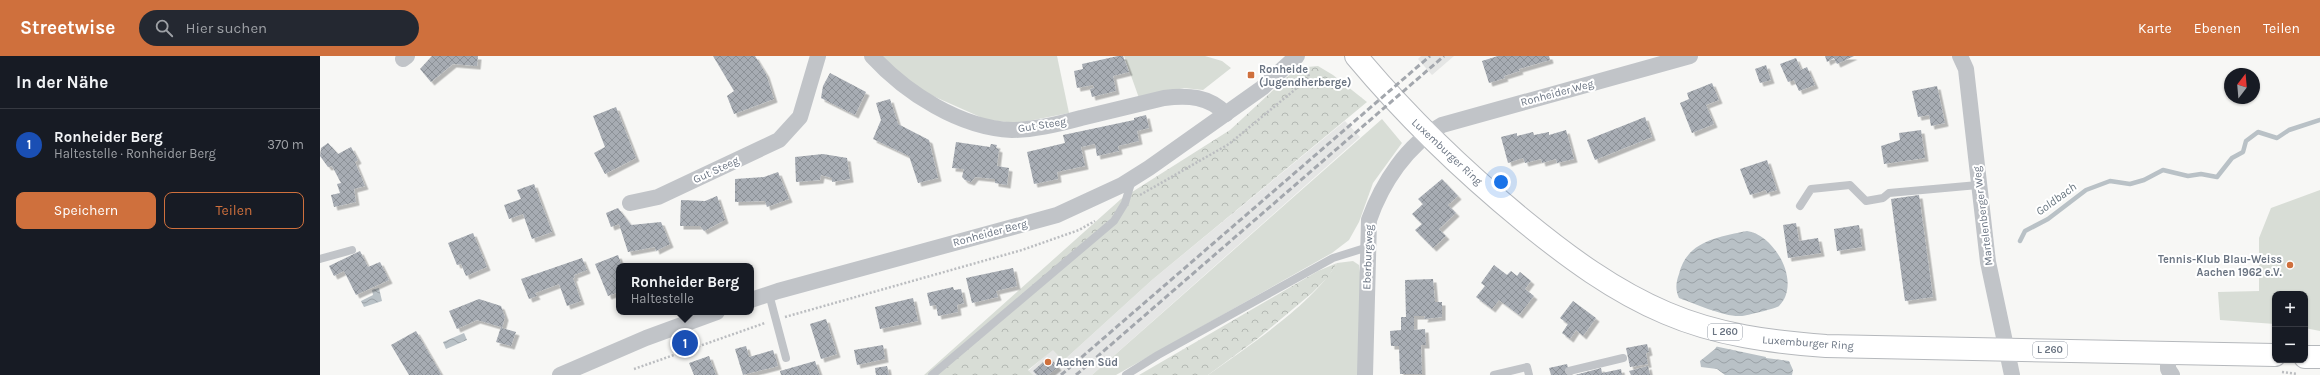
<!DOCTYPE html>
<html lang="de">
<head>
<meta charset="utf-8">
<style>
	:root { --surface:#171b24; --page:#242831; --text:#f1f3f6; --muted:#9ea1a6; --line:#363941; --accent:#cf703d }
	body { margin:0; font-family:Karla,sans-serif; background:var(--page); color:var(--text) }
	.controls { position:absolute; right:12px; bottom:12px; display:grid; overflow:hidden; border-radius:8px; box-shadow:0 1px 3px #0004 }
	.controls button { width:36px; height:36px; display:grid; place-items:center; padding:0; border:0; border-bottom:1px solid var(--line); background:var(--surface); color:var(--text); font:20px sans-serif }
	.compass { position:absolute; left:1904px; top:12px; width:36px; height:36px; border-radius:50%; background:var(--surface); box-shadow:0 1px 3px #0004; rotate:16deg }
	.you { position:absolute; left:1181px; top:126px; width:14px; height:14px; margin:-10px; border:3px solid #fff; border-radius:50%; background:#1a73e8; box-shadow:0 0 0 6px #1a73e833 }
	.badge { display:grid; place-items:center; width:26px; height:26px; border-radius:50%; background:var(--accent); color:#fff; font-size:13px; font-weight:700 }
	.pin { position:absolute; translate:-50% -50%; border:2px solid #fff; box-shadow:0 1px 4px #0006 }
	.popup { position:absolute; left:296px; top:207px; width:138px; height:52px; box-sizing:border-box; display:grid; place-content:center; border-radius:8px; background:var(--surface); filter:drop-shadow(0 1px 3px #0005); font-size:13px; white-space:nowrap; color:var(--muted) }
	.popup b { font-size:15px; color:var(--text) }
	.popup::after { content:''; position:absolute; left:50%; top:100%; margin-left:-8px; border:8px solid transparent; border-top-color:var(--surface) }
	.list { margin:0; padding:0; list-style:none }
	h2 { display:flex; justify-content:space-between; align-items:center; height:52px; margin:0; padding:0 16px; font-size:17px }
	h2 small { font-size:13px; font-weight:400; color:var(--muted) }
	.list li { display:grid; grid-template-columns:26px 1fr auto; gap:12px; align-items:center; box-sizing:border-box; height:72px; padding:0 16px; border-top:1px solid var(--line) }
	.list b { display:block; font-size:15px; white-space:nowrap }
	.list p { margin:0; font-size:13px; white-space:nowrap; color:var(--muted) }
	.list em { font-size:13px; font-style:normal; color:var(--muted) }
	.actions { display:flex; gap:8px; padding:12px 16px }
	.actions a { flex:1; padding:9px 0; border:1px solid var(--accent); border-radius:8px; text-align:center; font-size:14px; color:var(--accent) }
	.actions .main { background:var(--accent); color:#fff }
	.icon { flex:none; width:22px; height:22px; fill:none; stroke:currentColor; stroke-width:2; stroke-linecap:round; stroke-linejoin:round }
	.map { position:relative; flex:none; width:2000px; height:319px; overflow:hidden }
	header { display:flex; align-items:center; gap:24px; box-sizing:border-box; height:56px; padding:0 20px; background:var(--accent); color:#fff }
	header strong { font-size:19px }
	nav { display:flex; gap:22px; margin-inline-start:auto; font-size:14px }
	.search { width:280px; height:36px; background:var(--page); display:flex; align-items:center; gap:10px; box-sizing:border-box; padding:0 14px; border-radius:22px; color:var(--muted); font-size:15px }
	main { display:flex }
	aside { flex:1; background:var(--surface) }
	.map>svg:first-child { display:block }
</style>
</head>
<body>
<header>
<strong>Streetwise</strong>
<div class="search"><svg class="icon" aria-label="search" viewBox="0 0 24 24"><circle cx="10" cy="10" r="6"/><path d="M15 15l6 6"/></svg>Hier suchen</div>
<nav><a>Karte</a><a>Ebenen</a><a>Teilen</a></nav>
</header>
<main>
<aside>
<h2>In der Nähe<small></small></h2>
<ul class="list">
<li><span class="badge" style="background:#1a4fb4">1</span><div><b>Ronheider Berg</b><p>Haltestelle · Ronheider Berg</p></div><em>370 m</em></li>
</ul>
<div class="actions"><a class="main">Speichern</a><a>Teilen</a></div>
</aside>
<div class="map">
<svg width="2000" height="319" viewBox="0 0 2000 319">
	<defs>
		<pattern id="forest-crowns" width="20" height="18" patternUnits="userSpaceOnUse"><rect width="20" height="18" fill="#d8ddd6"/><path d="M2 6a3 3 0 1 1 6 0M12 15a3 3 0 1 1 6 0" fill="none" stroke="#b3b8b3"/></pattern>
		<pattern id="water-waves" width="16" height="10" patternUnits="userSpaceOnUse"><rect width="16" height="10" fill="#b9c1c6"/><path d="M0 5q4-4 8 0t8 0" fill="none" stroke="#9aa1a6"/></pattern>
		<pattern id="building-cross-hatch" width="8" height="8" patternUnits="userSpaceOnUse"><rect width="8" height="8" fill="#a7acb3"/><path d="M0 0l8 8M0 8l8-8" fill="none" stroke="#8c9197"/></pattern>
		<filter id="shadow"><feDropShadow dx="3.5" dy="3.5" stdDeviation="0" flood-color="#0004"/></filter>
	</defs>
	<rect width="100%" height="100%" fill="#f7f7f5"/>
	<!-- built -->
	<g fill="#e5e6e5">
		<path d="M1101,0h33l-22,19 -14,-16z"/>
		<path d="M1025,65l15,16 -268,238h-59l-5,-4 25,-22 10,12 89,-81z"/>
	</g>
	<!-- grass -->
	<g fill="#d8ddd6">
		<path d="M560,0h177l12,57 -51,10 -31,-3 -54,-24 -24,-13z"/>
		<path d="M804,0h81l17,5 9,7 -28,22 -19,-2 -45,10z"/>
		<path d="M1062,63l20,24 -29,40 -14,39 -10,18 -17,13 -216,122h-24z"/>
		<path d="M2000,134v141l-15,-3v-34h-30v30l-55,-4 -2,-28 41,-1v-53l12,-30z"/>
		<path d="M1033,205l6,4 3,23 -2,87h-152c40,-29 104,-70 129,-112z"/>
	</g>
	<!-- forest -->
	<g fill="url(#forest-crowns)">
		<path d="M998,10l15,9 34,27 -215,178 -89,81 -10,-11 -25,20 5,5h-109l197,-176 109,-69 67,-62z"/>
		<path d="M1017,207l-9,14 -16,16 -55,46 -49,36h-69l179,-104z"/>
	</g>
	<!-- water -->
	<g fill="url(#water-waves)">
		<path d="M1427,175c28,4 55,52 32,75 -2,2 -33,10 -38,10 -17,1 -45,-12 -62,-18 -4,-8 -3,-16 0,-24 8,-33 39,-37 68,-43z"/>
		<path d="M59,232l3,13 -18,6 -3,-6 12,-6 -1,-5z"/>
		<path d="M1413,266l30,20 3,16 23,3 4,9 -1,5h-67l-8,-6 -16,-2 -1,-6 15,-12z"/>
		<path d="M144,277l3,7 -21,9 -3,-7z"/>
	</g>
	<!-- pier -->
	<path fill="#f7f7f5" d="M1414,264l12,4 18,17 3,15 7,1h-8l-52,-11z"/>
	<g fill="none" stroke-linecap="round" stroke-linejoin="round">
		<!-- stream -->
		<path stroke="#b9c1c6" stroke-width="4.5" d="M1700,185l5,-10 23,-12 38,-29 24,-9 20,3 14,-4 19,-10 25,6 13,-2 16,3 15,-19 11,-6 3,-11 12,-9 19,6 12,-8 31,-10"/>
	</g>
	<!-- building -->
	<g fill="url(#building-cross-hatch)" filter="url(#shadow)">
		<path d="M112,0h46l-1,10 -24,-2 -22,18 -11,-13z"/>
		<path d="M393,0h42l11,18 8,25 -40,15 -7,-18 7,-5z"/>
		<path d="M798,0h5l6,16 -16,4 3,15 -24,6 -2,-8 4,-1 -1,-3 -16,3 -3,-17 9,-2 -1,-5z"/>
		<path d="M1178,0h51l1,4 -31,9 1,2 -16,5 1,2 -16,5 -7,-22z"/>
		<path d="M1505,0h29l-17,8 -3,-6 -7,4z"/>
		<path d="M1476,2l5,12 6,-3 8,18 -16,6 -5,-11 -6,2 -8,-18z"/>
		<path d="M1446,9l5,15 -11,3 -5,-14z"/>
		<path d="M510,17l36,19 -11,23 -34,-17 2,-12z"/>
		<path d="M1392,27l7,17 -13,5 8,19 -22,9 -12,-30 9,-4 -2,-6z"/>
		<path d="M1617,30l8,37 -14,3 -2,-11 -11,2 -6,-26z"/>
		<path d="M570,43l8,25 31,16 9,38 -20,5 -9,-27 -36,-17 8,-19 -5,-17z"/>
		<path d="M296,51l20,51 -31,16 -11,-21 11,-6 -12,-31z"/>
		<path d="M826,59l3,13 -12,3 2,10 -21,5 1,5 -22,5 -2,-12 -14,3 4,19 -28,6 1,7 -24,5 -7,-32 38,-9 -2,-8 71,-15v-2z"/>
		<path d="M1325,61l7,20 -57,23 -8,-20z"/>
		<path d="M1246,74l8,29 -17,4 -1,-4 -14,4 -1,-4 -16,4 -2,-5 -15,5 -7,-26 16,-4v3l16,-4 1,3 15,-3v3z"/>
		<path d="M1601,74l4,28 -41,6 -3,-18 19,-6 -1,-7z"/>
		<path d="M636,86l34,5 1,-3 6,1 -1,3 3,1 -2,17 12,2 -2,17 -12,-2v-4l-20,-2 -4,5 -6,-2 -3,-3 2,-8 -12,-1z"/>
		<path d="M8,87l10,11 13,-7 7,13 -3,2 10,24 -11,3 2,13 -22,5 -3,-12 9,-2 -3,-9 4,-1 -9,-17 -4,1 -8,-11 1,-8z"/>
		<path d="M503,98l24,4 3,21 -18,3v-4l-11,-3 -1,5 -24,2 -1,-25z"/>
		<path d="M1447,104l10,30 -10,3 -1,-3 -16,5 -10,-26z"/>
		<path d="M458,116l11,27 -22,8 -2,-6 -30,1v-23l29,-2z"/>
		<path d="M1122,123l16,17 -10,9 8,8 -17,16 7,7 -13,12 -18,-18 7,-6 -10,-10 11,-10 -5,-5z"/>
		<path d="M214,128l18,48 -20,7 -9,-25 -14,5 -5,-14 17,-6 -4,-9z"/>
		<path d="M1599,139l14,102 -28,4 -14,-102z"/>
		<path d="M397,140l8,24 -21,11 -4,-5h-20l1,-26 24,1z"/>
		<path d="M298,152l13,17 30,-3 9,22 -14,7 -1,-4 -27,5 -9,-28 -8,3 -5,-14z"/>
		<path d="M1476,167l3,18 19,-3 3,15 -33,5 -5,-33z"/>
		<path d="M1539,169l3,22 -25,4 -3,-22z"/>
		<path d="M153,177l14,34 -21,9 -5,-12 -4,1 -9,-22z"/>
		<path d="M40,195l8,16 12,-5 9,18 -33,15 -12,-24 -10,5 -5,-10z"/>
		<path d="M298,199l4,11h-3v26l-11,4 -13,-32z"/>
		<path d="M262,202l5,12 -13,5 1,2 -2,1 8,23 -14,5 -8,-22 -24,9 2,3 -8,3 -8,-20z"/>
		<path d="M1174,209l13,10 4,-4 6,5 3,-4 11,9 -6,8 9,7 -15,19 -20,-15 -7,9 -16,-12 9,-11 -4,-3z"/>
		<path d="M693,212l4,18 -21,5 2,6 -26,6 -6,-25z"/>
		<path d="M1113,223l2,23h7v15l-18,2 1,-3h-11v14l11,-1 1,16h-5l1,29h-22l-1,-28h-8l-1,-15 11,-1v-13h5l-1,-37z"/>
		<path d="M633,231l1,3 7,-1 3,14 -7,2 1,7 -20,4 -2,-11 -6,1 -3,-13z"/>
		<path d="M593,242l5,23 -38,8 -5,-22z"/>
		<path d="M159,243l22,7 4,11 -3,11 14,4 -5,14 -15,-4 5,-15 -24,-7 -20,9 -8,-18z"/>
		<path d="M1253,245l23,17 -13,18 -7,-6 -6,9 -8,-6 6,-9 -8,-6z"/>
		<path d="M506,263l11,35 -16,5 -11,-35z"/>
		<path d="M96,275l25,43 -1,1h-31l-18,-30z"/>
		<path d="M1327,288l2,8 -3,1 2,11 -18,3 -4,-19z"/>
		<path d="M563,289l2,14 -28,6 -3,-15z"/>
		<path d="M426,290l3,11 24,-7 5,16 -35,9 -8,-26z"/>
		<path d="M389,300l7,19h-22l-5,-12z"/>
		<path d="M729,301l9,10 -10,8h-11l-4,-4z"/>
		<path d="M495,305l5,14h-39l-1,-4z"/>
		<path d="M1247,308l3,11h-19l-2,-7z"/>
		<path d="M567,310l2,9h-13l-1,-7z"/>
		<path d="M1328,310l2,9h-19l-2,-4z"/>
		<path d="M1281,312l1,5 19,-4 1,6h-47z"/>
	</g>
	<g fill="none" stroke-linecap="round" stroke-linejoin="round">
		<!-- primary casing -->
		<g stroke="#b5b8bc" stroke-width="24">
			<g id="primary">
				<path d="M1036,0c51,61 107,115 168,165 44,36 90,70 142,92 51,22 105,29 160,33l449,9"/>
				<path d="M1985,301h15"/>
			</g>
		</g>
		<!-- path -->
		<g stroke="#bbbdc0" stroke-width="2.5" stroke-dasharray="2 2" stroke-linecap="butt">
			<path d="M820,139l89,-51 80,-66 -2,-12"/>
			<path d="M465,261l237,-67 57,-20 16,-9"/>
			<path d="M314,313l131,-46"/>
			<path d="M1962,316l15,2"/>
		</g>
		<!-- service -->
		<g stroke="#c1c4c8" stroke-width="8">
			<path d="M1480,150l11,-17 39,-4 16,16 17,-3 6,-5 89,-8"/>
			<path d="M0,203l32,-9"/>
			<path d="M449,238l17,64"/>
			<path d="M1249,315l54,-13"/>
			<path d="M612,319l182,-154 11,-18 7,-23"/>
			<path d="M806,319l32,-20 175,-97 35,-11"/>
			<path d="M1174,319l33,-8 2,8"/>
		</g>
		<!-- minor -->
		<g stroke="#c1c4c8" stroke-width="16">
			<path d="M552,0c34,37 88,72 140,74 23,0 47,-6 69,-12 28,-7 55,-13 83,-20 24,-3 45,-2 62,16"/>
			<path d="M1640,0l6,13 22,193 24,113"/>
			<path d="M83,3l4,-3"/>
			<path d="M310,147l28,-6 121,-57 21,-23 18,-61"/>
			<path d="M431,244l27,-9 279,-76 65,-30 27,-17 113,-80 35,-32"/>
			<path d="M1848,296v17l4,6"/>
			<path d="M240,319l86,-37 71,-26"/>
			<path d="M1045,319l4,-155c13,-37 38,-75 73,-95l248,-69"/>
		</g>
		<!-- primary -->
		<use href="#primary" stroke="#fff" stroke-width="22"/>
		<!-- rail -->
		<g stroke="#a3a7ad" stroke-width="3" stroke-dasharray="6 3" stroke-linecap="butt">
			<path d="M741,319l369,-319"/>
			<path d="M756,319l368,-319"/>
		</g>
	</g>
	<!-- markers -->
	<g fill="#cf703d" stroke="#fff" stroke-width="1.5">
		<rect x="927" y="15" width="8" height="8" rx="2"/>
		<circle cx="1970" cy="209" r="4"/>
		<circle cx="728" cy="306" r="4"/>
	</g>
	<g text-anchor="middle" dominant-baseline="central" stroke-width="4" stroke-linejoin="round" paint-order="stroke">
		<!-- shield labels -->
		<g fill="#fff" stroke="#979ea8" stroke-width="1">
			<rect x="1388" y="268" width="34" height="16" rx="3"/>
			<rect x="1713" y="286" width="34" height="16" rx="3"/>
		</g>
		<g font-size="10" font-weight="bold" fill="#6a7482">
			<text x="1405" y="276">L 260</text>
			<text x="1730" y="294">L 260</text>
		</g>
		<!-- poi labels -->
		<g font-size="11" font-weight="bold" fill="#6a7482" stroke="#fff" text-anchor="start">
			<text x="939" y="13">Ronheide<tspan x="939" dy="13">(Jugendherberge)</tspan></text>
			<text x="1962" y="203" text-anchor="end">Tennis-Klub Blau-Weiss<tspan x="1962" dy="13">Aachen 1962 e.V.</tspan></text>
			<text x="736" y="306">Aachen Süd</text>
		</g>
		<!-- street labels -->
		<g font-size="11" fill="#6a7482" stroke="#fff">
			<text transform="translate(1237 37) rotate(-15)">Ronheider Weg</text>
			<text transform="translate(722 69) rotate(-9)">Gut Steeg</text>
			<text transform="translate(1127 96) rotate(43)">Luxemburger Ring</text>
			<text transform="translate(396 114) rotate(-25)">Gut Steeg</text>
			<text transform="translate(1663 160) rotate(-97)">Martelenberger Weg</text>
			<text transform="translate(670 177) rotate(-15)">Ronheider Berg</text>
			<text transform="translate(1048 201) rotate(-88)">Eberburgweg</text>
			<text transform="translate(1488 287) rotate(4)">Luxemburger Ring</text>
		</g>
		<!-- water labels -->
		<g font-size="12" font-style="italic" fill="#66747e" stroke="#fff">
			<text transform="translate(1736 143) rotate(-36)">Goldbach</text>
		</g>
	</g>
</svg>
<div class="controls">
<button>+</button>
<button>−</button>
</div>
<svg class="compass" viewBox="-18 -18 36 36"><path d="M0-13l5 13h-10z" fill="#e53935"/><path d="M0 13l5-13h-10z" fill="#9ea1a6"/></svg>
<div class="you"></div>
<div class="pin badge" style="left:365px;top:287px;background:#1a4fb4">1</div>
<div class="popup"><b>Ronheider Berg</b>Haltestelle</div>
</div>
</main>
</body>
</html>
